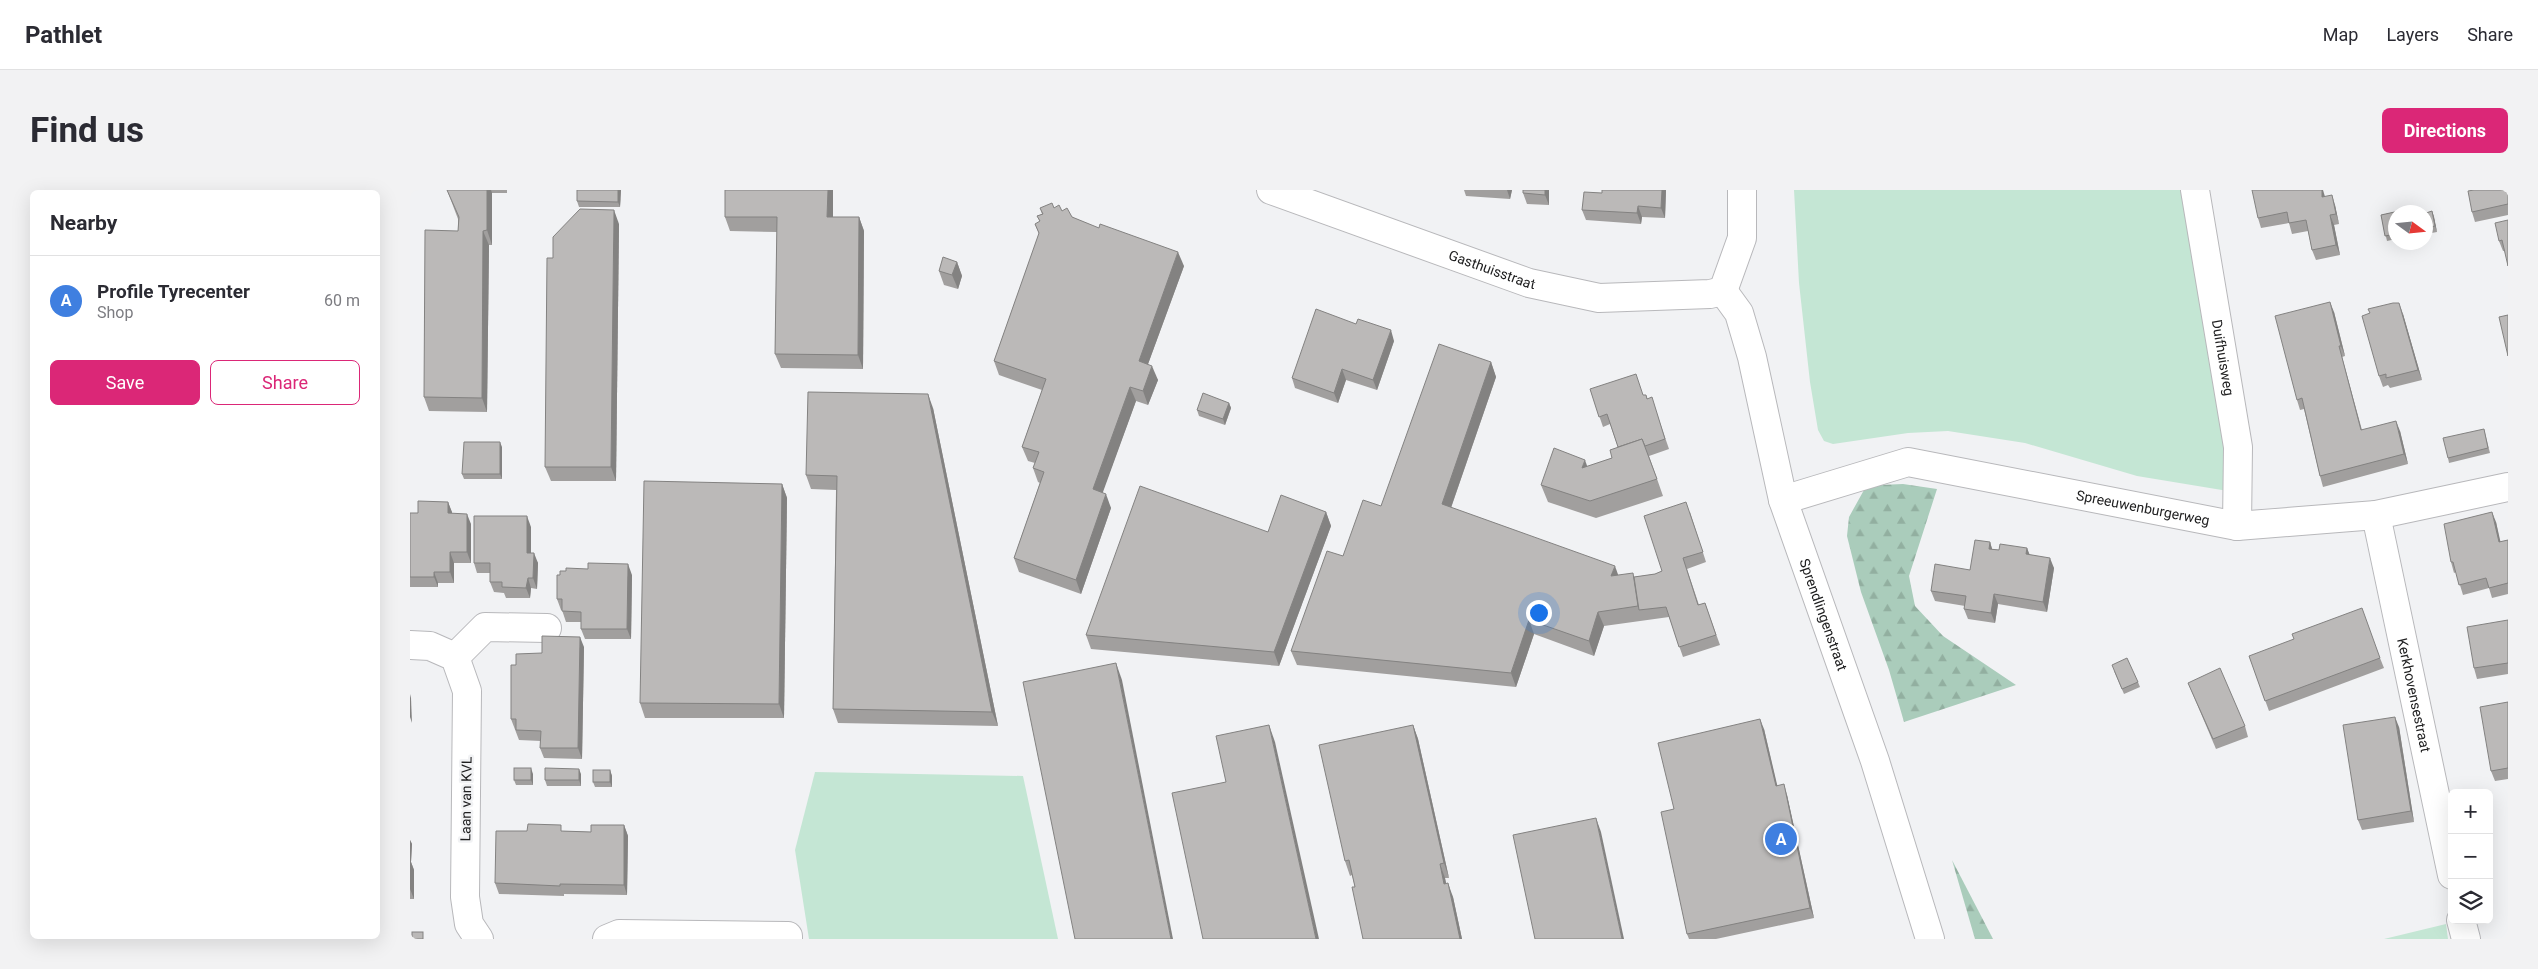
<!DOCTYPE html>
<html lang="en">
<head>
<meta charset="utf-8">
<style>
	:root { --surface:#fff; --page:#f2f2f3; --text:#2b2b33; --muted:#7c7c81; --line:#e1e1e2; --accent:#db2777 }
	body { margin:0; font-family:Roboto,sans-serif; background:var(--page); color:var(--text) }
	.controls { position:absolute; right:15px; bottom:15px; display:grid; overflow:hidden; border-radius:8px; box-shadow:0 5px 20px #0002 }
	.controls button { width:45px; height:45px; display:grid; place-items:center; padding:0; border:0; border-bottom:1px solid var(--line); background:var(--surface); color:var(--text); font:25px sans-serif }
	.compass { position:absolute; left:1978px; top:15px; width:45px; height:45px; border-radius:50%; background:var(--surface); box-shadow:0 5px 20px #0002; rotate:105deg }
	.you { position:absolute; left:1128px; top:422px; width:18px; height:18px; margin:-12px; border:4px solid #fff; border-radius:50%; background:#1a73e8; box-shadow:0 0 0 8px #1a73e833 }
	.badge { display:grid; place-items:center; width:32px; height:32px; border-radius:50%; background:var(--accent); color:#fff; font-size:16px; font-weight:700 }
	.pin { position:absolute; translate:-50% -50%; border:2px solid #fff; box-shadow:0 1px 5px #0006 }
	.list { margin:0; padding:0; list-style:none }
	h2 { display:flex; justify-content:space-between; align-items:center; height:65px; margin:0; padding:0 20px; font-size:21px }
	h2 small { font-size:16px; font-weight:400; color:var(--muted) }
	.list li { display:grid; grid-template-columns:32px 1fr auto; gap:15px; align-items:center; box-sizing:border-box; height:90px; padding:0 20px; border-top:1px solid var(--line) }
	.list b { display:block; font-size:19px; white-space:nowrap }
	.list p { margin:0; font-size:16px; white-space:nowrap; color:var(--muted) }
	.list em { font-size:16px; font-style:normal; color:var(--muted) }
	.actions { display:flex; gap:10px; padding:15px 20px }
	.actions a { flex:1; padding:11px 0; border:1px solid var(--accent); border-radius:8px; text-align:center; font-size:18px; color:var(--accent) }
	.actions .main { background:var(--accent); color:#fff }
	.icon { flex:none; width:28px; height:28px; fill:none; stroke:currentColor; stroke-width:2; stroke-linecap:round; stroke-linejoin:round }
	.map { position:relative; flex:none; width:2098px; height:749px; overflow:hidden; border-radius:8px }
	header { display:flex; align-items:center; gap:30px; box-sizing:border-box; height:70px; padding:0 25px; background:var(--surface); border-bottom:1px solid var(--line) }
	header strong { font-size:24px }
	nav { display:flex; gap:28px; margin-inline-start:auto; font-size:18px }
	.intro { display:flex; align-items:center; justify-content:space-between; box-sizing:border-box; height:120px; padding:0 30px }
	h1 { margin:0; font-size:35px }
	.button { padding:12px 22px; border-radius:8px; background:var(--accent); color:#fff; font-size:18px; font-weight:700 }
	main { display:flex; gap:30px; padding:0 30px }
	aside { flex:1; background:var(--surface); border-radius:8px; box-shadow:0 5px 20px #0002 }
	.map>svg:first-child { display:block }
</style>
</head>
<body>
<header>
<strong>Pathlet</strong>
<nav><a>Map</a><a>Layers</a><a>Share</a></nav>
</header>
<div class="intro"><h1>Find us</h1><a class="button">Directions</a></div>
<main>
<aside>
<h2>Nearby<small></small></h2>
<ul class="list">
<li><span class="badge" style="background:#3f7fe0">A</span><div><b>Profile Tyrecenter</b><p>Shop</p></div><em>60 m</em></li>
</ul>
<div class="actions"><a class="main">Save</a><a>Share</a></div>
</aside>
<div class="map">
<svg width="2098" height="749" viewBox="0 0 2098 749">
	<defs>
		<pattern id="forest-firs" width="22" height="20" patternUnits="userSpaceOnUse" patternTransform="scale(1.25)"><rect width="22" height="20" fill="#acb"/><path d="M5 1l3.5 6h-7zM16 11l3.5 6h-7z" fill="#92afa0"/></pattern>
	</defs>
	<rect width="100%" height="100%" fill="#f1f2f4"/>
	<!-- green -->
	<g fill="#c4e6d4">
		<path d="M1384,0h389l51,302 -97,-16 -112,-33 -77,-12 -40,2 -75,11 -9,-3 -6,-11 -8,-48 -11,-99z"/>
		<path d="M405,582l208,4 35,163h-249l-14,-89z"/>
		<path d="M2036,734l2,15h-64z"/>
	</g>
	<!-- forest -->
	<g fill="url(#forest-firs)">
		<path d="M1493,294l34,5 -28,87 6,30 28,30 73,49 -112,37 -15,-52 -28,-78 -14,-56 2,-19 15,-27 16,-5z"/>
		<path d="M1542,670l40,77 1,2h-18z"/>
	</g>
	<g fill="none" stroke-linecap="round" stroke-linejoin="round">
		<!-- minor casing -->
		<g stroke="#b8b8bb" stroke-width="30">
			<g id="minor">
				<path id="s1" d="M861,0l258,93 70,15 111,-4 13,-3"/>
				<path id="s2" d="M1785,0l43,257 -1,79"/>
				<path id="s3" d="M1313,101l16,22 13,44 31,143 92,261 55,178"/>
				<path d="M1313,101l19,-53v-48"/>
				<path id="s4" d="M1373,310l125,-38 329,64 139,-11 132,-28"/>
				<path id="s5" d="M1966,325l76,360"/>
				<path d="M0,455l20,1 25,11 12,34 -2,206 4,27 10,15"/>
				<path d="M45,467l30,-30 62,1"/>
				<path d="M2051,730l5,19"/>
				<path d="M197,749l12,-5 169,2v3"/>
			</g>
		</g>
		<!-- minor -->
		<use href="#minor" stroke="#fff" stroke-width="28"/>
	</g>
	<!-- wall -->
	<g fill="#a19f9e">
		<path d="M37,0h60v3h-15v52h-3l-2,167 -58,-1 -5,-14 34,-166v-12z"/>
		<path d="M167,0h44l-1,17h-41l-2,-6z"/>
		<path d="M423,0v27h26l5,14 -1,138 -82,-1 -6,-14 2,-122 -47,-1 -5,-14z"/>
		<path d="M1054,0h48l-2,9 -44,-3z"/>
		<path d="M1139,0v15l-22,-1 -4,-11z"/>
		<path d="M1256,0l-1,28 -23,-1 -1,7 -55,-4 -4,-10 20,-17z"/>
		<path d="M2098,0v25l-33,7 -3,-10z"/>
		<path d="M1915,7l10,8 4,19 -5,1 6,30 -24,5 -4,-10 -4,-19 -16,3 -3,-11 -28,5 -3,-10z"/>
		<path d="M2007,17l2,5h-23v27l-9,2 -6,-26z"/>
		<path d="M630,18h14l8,3 10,6 112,49 -36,98 10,16 -10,25 -12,-4 -34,92 9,15 -30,86 -62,-22 -5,-14 26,-75 -2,-1 -5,-14 2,-5 -7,-2 -6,-14 20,-57 -43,-15 -5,-14 45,-127 -4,-10 5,-2 -3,-6 5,-2z"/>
		<path d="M2022,21l2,6 3,15 -11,2v-21z"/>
		<path d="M2098,30l-3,31h-2l-4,-10z"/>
		<path d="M209,34l-3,257h-65l-6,-14z"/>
		<path d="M547,72l5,14 -4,13 -14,-4 -5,-14z"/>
		<path d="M1924,122l11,44 -3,1 20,73 38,1 8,33 -85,23 -3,-11 -16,-67 -4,1 -3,-10z"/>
		<path d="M1993,124l19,66 -32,8 -2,-3 -5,2 -4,-11z"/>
		<path d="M946,134l38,17 -17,49 -31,-10 -8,23 -43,-15 -3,-10z"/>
		<path d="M1081,172l5,15 -45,131 167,67 16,2 21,-3 7,-3 28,-59 16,50 -19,7 12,36 6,-2 15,42 -37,12 -14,-40 -65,9 -10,30 -60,-22 -18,53 -219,-22 -6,-14 52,-95z"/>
		<path d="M1180,199l53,6h3l1,3 8,10 14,41 -20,7 14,40 -67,22 -48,-16 -7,-17 46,-18 25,-9 6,-11 -8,-23 -7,3z"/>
		<path d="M819,213l2,5 -6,17 -26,-9 -2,-6z"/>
		<path d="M523,218l65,318 -160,-3 -5,-14 3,-219 -25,-1 -5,-14z"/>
		<path d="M2074,239l6,24 -41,10 -1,-5z"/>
		<path d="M92,257v32h-38l-2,-5z"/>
		<path d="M372,294l5,14 -3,220h-139l-5,-15z"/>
		<path d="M38,312l4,11 19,11v39h-17v20h-16v4h-28v-74h8z"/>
		<path d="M916,322l5,14 -52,140 -188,-17 -5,-14 182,-103z"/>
		<path d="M2086,332l4,20 8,-2v54l-16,4 -3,-10 -26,7 -7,-23 -2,1 -3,-11z"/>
		<path d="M121,337v26l7,10 -1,26 -6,-1 -1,10h-24l-2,-5 -10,-1 -4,-10v-9h-13l-3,-10z"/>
		<path d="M1580,352l2,7 7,1 28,-2 2,7 25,13 -7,44 -49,-8 -3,19 -27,-4 -4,-10 1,-3 -30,-5 -4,-10 39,-21z"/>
		<path d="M222,385l-1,64h-46l-4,-10v-7h-15l-4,-12h-1l-4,-11z"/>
		<path d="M2098,430v54l-31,5 -3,-11z"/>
		<path d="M174,457l-2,112 -38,-1 -4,-10 1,-7 -22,-1 -8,-21 5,-54 26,-12z"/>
		<path d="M1839,466l131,2 4,10 -115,43z"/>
		<path d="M1704,481l24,11 2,5 -16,7z"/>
		<path d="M1778,493l57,43 3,11 -32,12z"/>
		<path d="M2098,512v77l-13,2 -4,-10z"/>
		<path d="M1003,535l5,14 31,139h-4l1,6 7,13 9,42h-99l-8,-52 -3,-12 -2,1 -5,-15z"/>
		<path d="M1989,537l15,95 -52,8 -4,-10z"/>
		<path d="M1354,539l13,57 10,9 27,123 -98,21h-27l-2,-5 -13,-125z"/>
		<path d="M200,580l2,6v11h-17l-2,-5z"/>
		<path d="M123,584v11h-17l-2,-5z"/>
		<path d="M171,584v12h-34l-2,-6z"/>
		<path d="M214,635l4,11 -1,59 -63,-1v2l-65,-2 -4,-11 69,-52 27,1z"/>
		<path d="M0,650l2,4 -1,18 3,8v29h-4z"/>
	</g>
	<!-- shaded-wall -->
	<g fill="#838281">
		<path d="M77,0h4l1,3v52l-5,-15z"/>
		<path d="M208,0h3l-1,17 -2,-5z"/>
		<path d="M418,0h5v41l-6,-14z"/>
		<path d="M1097,0h5l-2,9z"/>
		<path d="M1135,0h4v15l-4,-10z"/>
		<path d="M1252,0h4l-1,28 -4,-10z"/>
		<path d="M1912,0h1l3,10 -4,-3z"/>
		<path d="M1922,5l3,10 4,19 -3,-10z"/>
		<path d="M1228,16l4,11 -1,7 -4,-11z"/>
		<path d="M204,20l5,14 -3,257 -5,-14z"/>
		<path d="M2022,21l2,6 3,15 -2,-6z"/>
		<path d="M1920,25l4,10 6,30 -4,-10z"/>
		<path d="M449,27l5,14 -1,138 -5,-14z"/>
		<path d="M73,41l6,14 -2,167 -5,-14z"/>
		<path d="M768,62l6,14 -40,109 -5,-14z"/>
		<path d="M547,72l5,14 -4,13 -6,-14z"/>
		<path d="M1920,112l4,10 11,44 -4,-10z"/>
		<path d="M1989,113l4,11 19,66 -4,-10z"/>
		<path d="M981,140l3,11 -17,49 -4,-10z"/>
		<path d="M1929,156l3,11 22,83 -3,-10z"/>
		<path d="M1081,172l5,15 -49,142 -5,-15z"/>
		<path d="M742,176l6,14 -10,25 -5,-14z"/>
		<path d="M932,179l4,11 -8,23 -4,-10z"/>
		<path d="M720,197l6,14 -37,102 -6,-14z"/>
		<path d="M518,204l5,14 65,318 -6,-14z"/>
		<path d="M819,213l2,5 -6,17 -2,-6z"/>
		<path d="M1986,231l4,10 8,33 -4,-10z"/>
		<path d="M90,252l2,5v32l-2,-5z"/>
		<path d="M1175,270l6,17 -9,-9z"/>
		<path d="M372,294l5,14 -3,220 -5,-14z"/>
		<path d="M696,304l5,14 -30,86 -5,-14z"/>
		<path d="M38,312l4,10v12l-4,-11z"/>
		<path d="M916,322l5,14 -52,140 -5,-14z"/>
		<path d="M2082,322l4,10 7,31 -4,-11z"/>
		<path d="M57,324l4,10v39l-4,-11z"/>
		<path d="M117,326l4,11v36l-4,-10z"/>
		<path d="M1580,352l3,10 -4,-3z"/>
		<path d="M1617,358l4,10 -5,-4z"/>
		<path d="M40,362l4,11v20l-4,-11z"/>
		<path d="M124,363l4,10 -1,26 -4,-11z"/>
		<path d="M1640,368l4,10 -7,44 -4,-10z"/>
		<path d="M218,374l4,11 -1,64 -4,-10z"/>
		<path d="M1205,376l5,14 -9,-4z"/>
		<path d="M24,382l4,11v4l-4,-10z"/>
		<path d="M118,388l3,10 -1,10 -4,-10z"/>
		<path d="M1584,404l4,10 -3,19 -4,-10z"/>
		<path d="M1188,422l6,14 -10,30 -5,-15z"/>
		<path d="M1119,430l5,14 -18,53 -5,-14z"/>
		<path d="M170,447l4,10 -2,112 -4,-11z"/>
		<path d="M706,473l6,17 51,259h-2z"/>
		<path d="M0,504l1,4 1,25 -2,-6z"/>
		<path d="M1985,527l4,10 15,95 -3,-11z"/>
		<path d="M1350,529l4,10 16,68 -4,-11z"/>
		<path d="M859,535l6,17 44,197h-3z"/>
		<path d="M1003,535l5,14 31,139 -5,-15z"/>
		<path d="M121,578l2,6v11l-2,-5z"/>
		<path d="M169,579l2,5v12l-2,-6z"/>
		<path d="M200,580l2,6v11l-2,-5z"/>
		<path d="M1374,594l3,11 27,123 -4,-10z"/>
		<path d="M1186,628l5,14 23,107h-2z"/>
		<path d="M214,635l4,11 -1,59 -3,-10z"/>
		<path d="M0,650l2,4 -1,18 3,8v29l-4,-10z"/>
		<path d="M1030,674l5,14 4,20 -5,-14z"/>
		<path d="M1038,693l5,14 9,42h-2z"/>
	</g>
	<!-- building -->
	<g fill="#bbb9b8" stroke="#838281">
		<path d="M37,0h40v40l-4,1 -1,167 -58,-1 1,-167 33,1 1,-14z"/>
		<path d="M167,0h41v12l-41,-1z"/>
		<path d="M315,0h103l-1,27h32l-1,138 -83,-1 2,-137h-52z"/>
		<path d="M1113,0h22v5l-22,-2z"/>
		<path d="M1192,0h60l-1,18 -23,-2 -1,7 -55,-3 2,-18 18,1z"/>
		<path d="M1842,0h70v7l10,-2 4,19 -6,1 6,30 -24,5 -6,-30 -17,3 -2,-11 -29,6z"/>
		<path d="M2064,0h34v14l-36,8 -4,-21z"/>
		<path d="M642,13l2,5 5,-3 3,6 5,-3 5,9 27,11 1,-4 78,28 -39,109 13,5 -9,25 -13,-4 -37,102 13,5 -30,86 -62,-22 30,-86 -11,-4 6,-16 -17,-5 24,-68 -52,-18 45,-128 -4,-9 5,-3 -3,-5 6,-2 -3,-6z"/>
		<path d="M2007,17l1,5h-22v22l-11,2 -4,-21z"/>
		<path d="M170,19l34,1 -3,257h-66l2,-209h6v-21z"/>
		<path d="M2022,21l3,15 -9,2v-15z"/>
		<path d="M2098,30v46l-6,-26 -3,1 -4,-18z"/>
		<path d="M533,67l14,5 -5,13 -13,-4z"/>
		<path d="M1920,112l11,44h-2l22,84 35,-9 8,33 -84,22 -18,-78 -5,2 -22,-84z"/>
		<path d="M1983,113h6l19,67 -32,8v-4l-7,2 -17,-60 8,-3 -2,-4z"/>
		<path d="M906,119l40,15 2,-5 33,11 -18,50 -31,-11 -8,24 -42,-15z"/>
		<path d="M2098,125v41l-9,-39z"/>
		<path d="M1029,154l52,18 -49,142 173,62 -4,10 22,-3 5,33 -40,6 -9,29 -60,-21 -18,53 -220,-22 36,-100 16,5 20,-56 18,6z"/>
		<path d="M1226,184l7,21h3l1,4 5,-2 13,42 -20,7 -3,-7 -24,8 -11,-33 -8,3 -9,-28z"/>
		<path d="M398,202l120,2 64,318 -159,-3 4,-233 -31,-1z"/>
		<path d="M793,203l26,10 -6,16 -26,-9z"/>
		<path d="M2074,239l4,19 -40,10 -5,-20z"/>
		<path d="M1232,249l15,40 -67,22 -49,-16 13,-37 31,12 -3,8 30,-10 -2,-8z"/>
		<path d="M54,252h36v32h-38z"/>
		<path d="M234,291l138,3 -3,220 -139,-1z"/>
		<path d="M730,296l128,46 13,-37 45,17 -52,140 -188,-17z"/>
		<path d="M8,311l30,1v11l19,1v38h-17v20h-16v5h-24v-64h8z"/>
		<path d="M1276,312l17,50 -20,6 15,47 7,-2 11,32 -37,12 -13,-40 -27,3 -5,-33 21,-3 7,-3 -18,-55z"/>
		<path d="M2082,322l7,30 9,-2v43l-19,5 -3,-10 -27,7 -6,-23h-2l-7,-38z"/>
		<path d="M64,326h53v37h7l-1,25h-5l-2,10 -24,-1v-5h-12v-19h-16z"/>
		<path d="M1565,350l15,2 -1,7 10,1 1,-6 27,4 -1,6 24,4 -7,44 -49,-8 -3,19 -27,-4 2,-13 -35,-5 4,-27 35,6z"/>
		<path d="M178,373l40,1 -1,65h-46v-17l-19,-1v-12h-5v-24h3v-4h6v-3l22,1z"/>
		<path d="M1952,418l18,50 -115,43 -16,-45 45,-17 -2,-5z"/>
		<path d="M2098,430v43l-34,5 -7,-41z"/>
		<path d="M132,446l38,1 -2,111h-38l1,-17 -25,-1v-11h-5v-54h5v-11l26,-1z"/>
		<path d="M1717,468l11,24 -16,7 -10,-24z"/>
		<path d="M706,473l55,276h-96l-52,-257z"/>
		<path d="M1810,478l25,58 -32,13 -25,-56z"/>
		<path d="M2098,512v66l-17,3 -11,-64z"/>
		<path d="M1985,527l16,94 -53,9 -15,-95z"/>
		<path d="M1350,529l16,67 8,-2 26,124 -123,26 -26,-122 13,-3 -16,-66z"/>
		<path d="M859,535l47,214h-113l-31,-146 54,-11 -10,-46z"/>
		<path d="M1003,535l31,138 -4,1 4,20 4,-1 12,56h-97l-11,-52h3l-6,-27 -4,1 -26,-116z"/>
		<rect x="104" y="578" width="17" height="12"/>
		<path d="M135,578l34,1v11h-34z"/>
		<rect x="183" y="580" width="17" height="12"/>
		<path d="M1186,628l26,121h-87l-22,-104z"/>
		<path d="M118,634l33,1v6l30,1v-7h33v60l-64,-1v2l-65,-3 1,-52h31z"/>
		<rect x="2" y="742" width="11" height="7"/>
	</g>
	<g text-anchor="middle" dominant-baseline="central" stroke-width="5" stroke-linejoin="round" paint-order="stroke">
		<!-- street labels -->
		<g font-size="14" fill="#202021" stroke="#f1f2f4">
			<text stroke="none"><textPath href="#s1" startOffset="235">Gasthuisstraat</textPath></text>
			<text stroke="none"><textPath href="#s2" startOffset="170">Duifhuisweg</textPath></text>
			<text stroke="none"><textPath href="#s4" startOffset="370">Spreeuwenburgerweg</textPath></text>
			<text stroke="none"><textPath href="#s3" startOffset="341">Sprendlingenstraat</textPath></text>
			<text stroke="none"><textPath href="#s5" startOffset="184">Kerkhovensestraat</textPath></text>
			<text transform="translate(56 609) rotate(-89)">Laan van KVL</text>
		</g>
	</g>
</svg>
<div class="controls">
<button>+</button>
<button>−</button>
<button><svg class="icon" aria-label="layers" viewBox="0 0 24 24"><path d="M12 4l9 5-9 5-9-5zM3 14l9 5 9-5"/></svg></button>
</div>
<svg class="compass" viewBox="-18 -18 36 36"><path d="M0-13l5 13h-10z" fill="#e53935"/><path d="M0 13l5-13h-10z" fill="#7c7c81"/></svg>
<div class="you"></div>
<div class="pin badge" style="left:1371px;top:649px;background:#3f7fe0">A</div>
</div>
</main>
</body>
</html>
